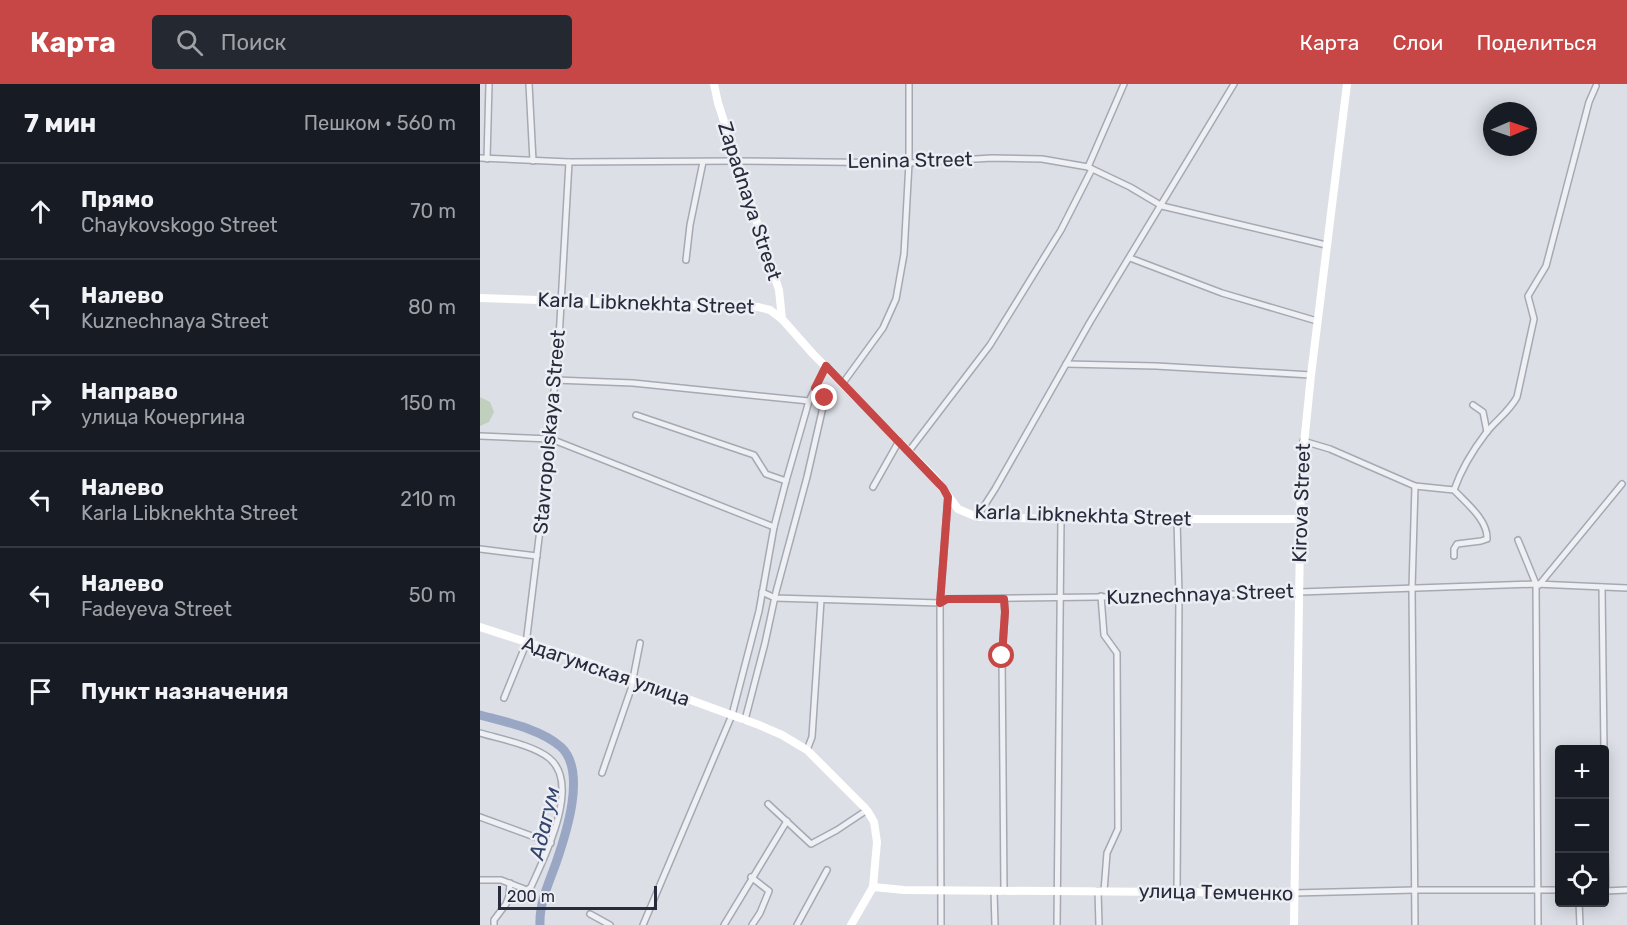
<!DOCTYPE html>
<html lang="ru">
<head>
<meta charset="utf-8">
<style>
	:root { --surface:#171b24; --page:#242831; --text:#f1f3f6; --muted:#9ea1a6; --line:#363941; --accent:#c74746 }
	body { margin:0; font-family:Rubik,sans-serif; background:var(--page); color:var(--text) }
	.controls { position:absolute; right:18px; bottom:18px; display:grid; overflow:hidden; border-radius:6px; box-shadow:0 3px 15px #0003 }
	.controls button { width:54px; height:54px; display:grid; place-items:center; padding:0; border:0; border-bottom:2px solid var(--line); background:var(--surface); color:var(--text); font:30px sans-serif }
	.compass { position:absolute; left:1003px; top:18px; width:54px; height:54px; border-radius:50%; background:var(--surface); box-shadow:0 3px 15px #0003; rotate:88deg }
	.scale { position:absolute; left:18px; bottom:15px; width:159px; box-sizing:border-box; padding-left:6px; border:3px solid #272b3b; border-top:0; font-size:16px; line-height:21px; white-space:nowrap; color:#272b3b; -webkit-text-stroke:4px #eceef4; paint-order:stroke }
	.stop { position:absolute; width:18px; height:18px; margin:-14px; border:4px solid #c74746; border-radius:50%; background:#fff }
	.stop.end { background:#c74746; border-color:#fff; box-shadow:0 2px 6px #0008 }
	.list { margin:0; padding:0; list-style:none }
	h2 { display:flex; justify-content:space-between; align-items:center; height:78px; margin:0; padding:0 24px; font-size:26px }
	h2 small { font-size:20px; font-weight:400; color:var(--muted) }
	.list li { display:grid; grid-template-columns:39px 1fr auto; gap:18px; align-items:center; box-sizing:border-box; height:96px; padding:0 24px; border-top:2px solid var(--line) }
	.list b { display:block; font-size:22px; white-space:nowrap }
	.list p { margin:0; font-size:20px; white-space:nowrap; color:var(--muted) }
	.list em { font-size:20px; font-style:normal; color:var(--muted) }
	.icon { flex:none; width:33px; height:33px; fill:none; stroke:currentColor; stroke-width:2; stroke-linecap:round; stroke-linejoin:round }
	.map { position:relative; flex:none; width:1147px; height:841px; overflow:hidden }
	header { display:flex; align-items:center; gap:36px; box-sizing:border-box; height:84px; padding:0 30px; background:var(--accent); color:#fff }
	header strong { font-size:28px }
	nav { display:flex; gap:33px; margin-inline-start:auto; font-size:21px }
	.search { width:420px; height:54px; background:var(--page); display:flex; align-items:center; gap:15px; box-sizing:border-box; padding:0 21px; border-radius:6px; color:var(--muted); font-size:22px }
	main { display:flex }
	aside { flex:1; background:var(--surface) }
	.map>svg:first-child { display:block }
</style>
</head>
<body>
<header>
<strong>Карта</strong>
<div class="search"><svg class="icon" aria-label="search" viewBox="0 0 24 24"><circle cx="10" cy="10" r="6"/><path d="M15 15l6 6"/></svg>Поиск</div>
<nav><a>Карта</a><a>Слои</a><a>Поделиться</a></nav>
</header>
<main>
<aside>
<h2>7 мин<small>Пешком · 560 m</small></h2>
<ul class="list">
<li><svg class="icon" aria-label="ahead" viewBox="0 0 24 24"><path d="M12 20V5M6 11l6-6 6 6"/></svg><div><b>Прямо</b><p>Chaykovskogo Street</p></div><em>70 m</em></li>
<li><svg class="icon" aria-label="left" viewBox="0 0 24 24"><path d="M17 20v-9H6M10 6l-5 5 5 5"/></svg><div><b>Налево</b><p>Kuznechnaya Street</p></div><em>80 m</em></li>
<li><svg class="icon" aria-label="right" viewBox="0 0 24 24"><path d="M7 20v-9h11M14 6l5 5-5 5"/></svg><div><b>Направо</b><p>улица Кочергина</p></div><em>150 m</em></li>
<li><svg class="icon" aria-label="left" viewBox="0 0 24 24"><path d="M17 20v-9H6M10 6l-5 5 5 5"/></svg><div><b>Налево</b><p>Karla Libknekhta Street</p></div><em>210 m</em></li>
<li><svg class="icon" aria-label="left" viewBox="0 0 24 24"><path d="M17 20v-9H6M10 6l-5 5 5 5"/></svg><div><b>Налево</b><p>Fadeyeva Street</p></div><em>50 m</em></li>
<li><svg class="icon" aria-label="arrive" viewBox="0 0 24 24"><path d="M6 21V4h12l-3 4 3 4H6"/></svg><div><b>Пункт назначения</b></div></li>
</ul>
</aside>
<div class="map">
<svg width="1147" height="841" viewBox="0 0 1147 841">
	<rect width="100%" height="100%" fill="#dcdfe6"/>
	<!-- green -->
	<path fill="#c0cfbe" d="M0,313l10,5 4,10 -5,10 -9,4z"/>
	<g fill="none" stroke-linecap="round" stroke-linejoin="round">
		<!-- river -->
		<path stroke="#99a7c5" stroke-width="9" d="M0,631c26,7 61,14 81,32 26,24 5,87 -5,116 -7,20 -17,40 -16,62"/>
		<!-- minor casing -->
		<g stroke="#a6a9b3" stroke-width="8">
			<g id="minor">
				<path d="M49,0l4,77"/>
				<path d="M0,74l89,4 167,-1 173,2 83,-5 50,1 46,8 42,20 32,19 164,39"/>
				<path d="M7,75l2,-75"/>
				<path d="M608,83l36,-83"/>
				<path d="M650,174l92,35 95,28"/>
				<path d="M206,176l4,-35 13,-63"/>
				<path d="M586,280l90,2 155,9"/>
				<path d="M75,296l78,3 176,18"/>
				<path d="M363,299l40,-55 13,-29 8,-45 5,-91v-79"/>
				<path d="M993,321l10,7 4,20"/>
				<path d="M156,331l118,40 12,19 20,7"/>
				<path d="M0,352l71,3 223,88"/>
				<path d="M823,357l27,8 85,37 39,4c12,13 34,30 33,49l-6,2 -24,3 -3,5v7"/>
				<path d="M429,367l81,-106 71,-115 31,-61"/>
				<path d="M393,403l26,-46"/>
				<path d="M974,406c7,-20 19,-40 32,-57 10,-13 23,-21 31,-36l17,-78 -6,-23 18,-30 43,-164 7,-16"/>
				<path d="M497,433l18,-28 95,-167 144,-238"/>
				<path d="M1038,456l18,44 2,341"/>
				<path d="M0,465l57,7"/>
				<path d="M1059,501l83,-101"/>
				<path d="M1122,503l2,163"/>
				<path d="M282,508l13,6 165,5 7,-4 232,-3 357,-12 91,4"/>
				<path d="M621,512l3,39 13,18 1,176 -11,24 -3,38"/>
				<path d="M524,515l1,13 -3,44 2,235"/>
				<path d="M24,614l22,-54 18,-147 15,-158 10,-177"/>
				<path d="M265,636l20,-77 11,-51 31,-115 18,-79 -3,-7 -7,-3"/>
				<path d="M0,649c20,6 53,12 69,25 33,26 -5,100 -18,129l-4,3 -26,-10h-21"/>
				<path d="M327,666l5,-13 9,-137"/>
				<path d="M122,689l29,-84 9,-46"/>
				<path d="M288,720l43,40 26,-14 30,-20"/>
				<path d="M1124,725l2,82"/>
				<path d="M0,733l71,26"/>
				<path d="M271,793l18,14 -9,22 -8,12"/>
				<path d="M514,807l1,34"/>
				<path d="M618,807l1,34"/>
				<path d="M1125,807l22,-1"/>
				<path d="M697,808l2,-296 -2,-77"/>
				<path d="M813,809l122,-3h145"/>
				<path d="M1099,818l1,23"/>
				<path d="M110,830l20,11"/>
				<path d="M14,841v-5l12,-16 3,-8 1,-13"/>
				<path d="M163,841l89,-210 27,-104 15,-84 12,-46 23,-80 17,-35"/>
				<path d="M244,841l63,-104"/>
				<path d="M317,841l30,-55"/>
				<path d="M461,841l-1,-322 8,-106"/>
				<path d="M577,841l4,-406"/>
				<path d="M935,841l-3,-337 3,-102"/>
			</g>
		</g>
		<!-- minor -->
		<use href="#minor" stroke="#eff0f4" stroke-width="5"/>
		<!-- secondary -->
		<g stroke="#fff" stroke-width="8">
			<path d="M234,0l4,19 61,187 3,29"/>
			<path d="M0,214l278,9 12,3 12,9 31,35 122,124 23,31 19,8 84,2h238"/>
			<path d="M0,543l98,32 181,66 23,10 25,15 60,60 7,12 3,20 -4,45 -22,38"/>
			<path d="M393,803l31,3 389,3"/>
			<path d="M814,841l7,-451 10,-99 36,-291"/>
		</g>
	</g>
	<g fill="none" stroke-linecap="round" stroke-linejoin="round">
		<!-- route -->
		<path stroke="#c74746" stroke-width="8" d="M345,314l-3,-7 -7,-3 11,-22 117,122 5,9 -8,106 7,-4h57l1,13 -3,44"/>
	</g>
	<g text-anchor="middle" dominant-baseline="central" stroke-width="5" stroke-linejoin="round" paint-order="stroke">
		<!-- street labels -->
		<g font-size="20" fill="#272b3b" stroke="#eceef4">
			<text transform="translate(430 76) rotate(-1)">Lenina Street</text>
			<text transform="translate(270 117) rotate(72)">Zapadnaya Street</text>
			<text transform="translate(166 219) rotate(2)">Karla Libknekhta Street</text>
			<text transform="translate(69 348) rotate(-85)">Stavropolskaya Street</text>
			<text transform="translate(821 419) rotate(-88)">Kirova Street</text>
			<text transform="translate(603 431) rotate(2)">Karla Libknekhta Street</text>
			<text transform="translate(720 510) rotate(-2)">Kuznechnaya Street</text>
			<text transform="translate(126 587) rotate(19)">Адагумская улица</text>
			<text transform="translate(736 808) rotate(1)">улица Темченко</text>
		</g>
		<!-- water labels -->
		<g font-size="21" font-style="italic" fill="#33446d" stroke="#eceef4">
			<text transform="translate(64 739) rotate(-77)">Адагум</text>
		</g>
	</g>
</svg>
<div class="controls">
<button>+</button>
<button>−</button>
<button><svg class="icon" aria-label="locate" viewBox="0 0 24 24"><circle cx="12" cy="12" r="6"/><path d="M12 2v4M12 18v4M2 12h4M18 12h4"/></svg></button>
</div>
<svg class="compass" viewBox="-18 -18 36 36"><path d="M0-13l5 13h-10z" fill="#e53935"/><path d="M0 13l5-13h-10z" fill="#9ea1a6"/></svg>
<div class="scale">200 m</div>
<div class="stop" style="left:522px;top:572px"></div>
<div class="stop end" style="left:345px;top:314px"></div>
</div>
</main>
</body>
</html>
